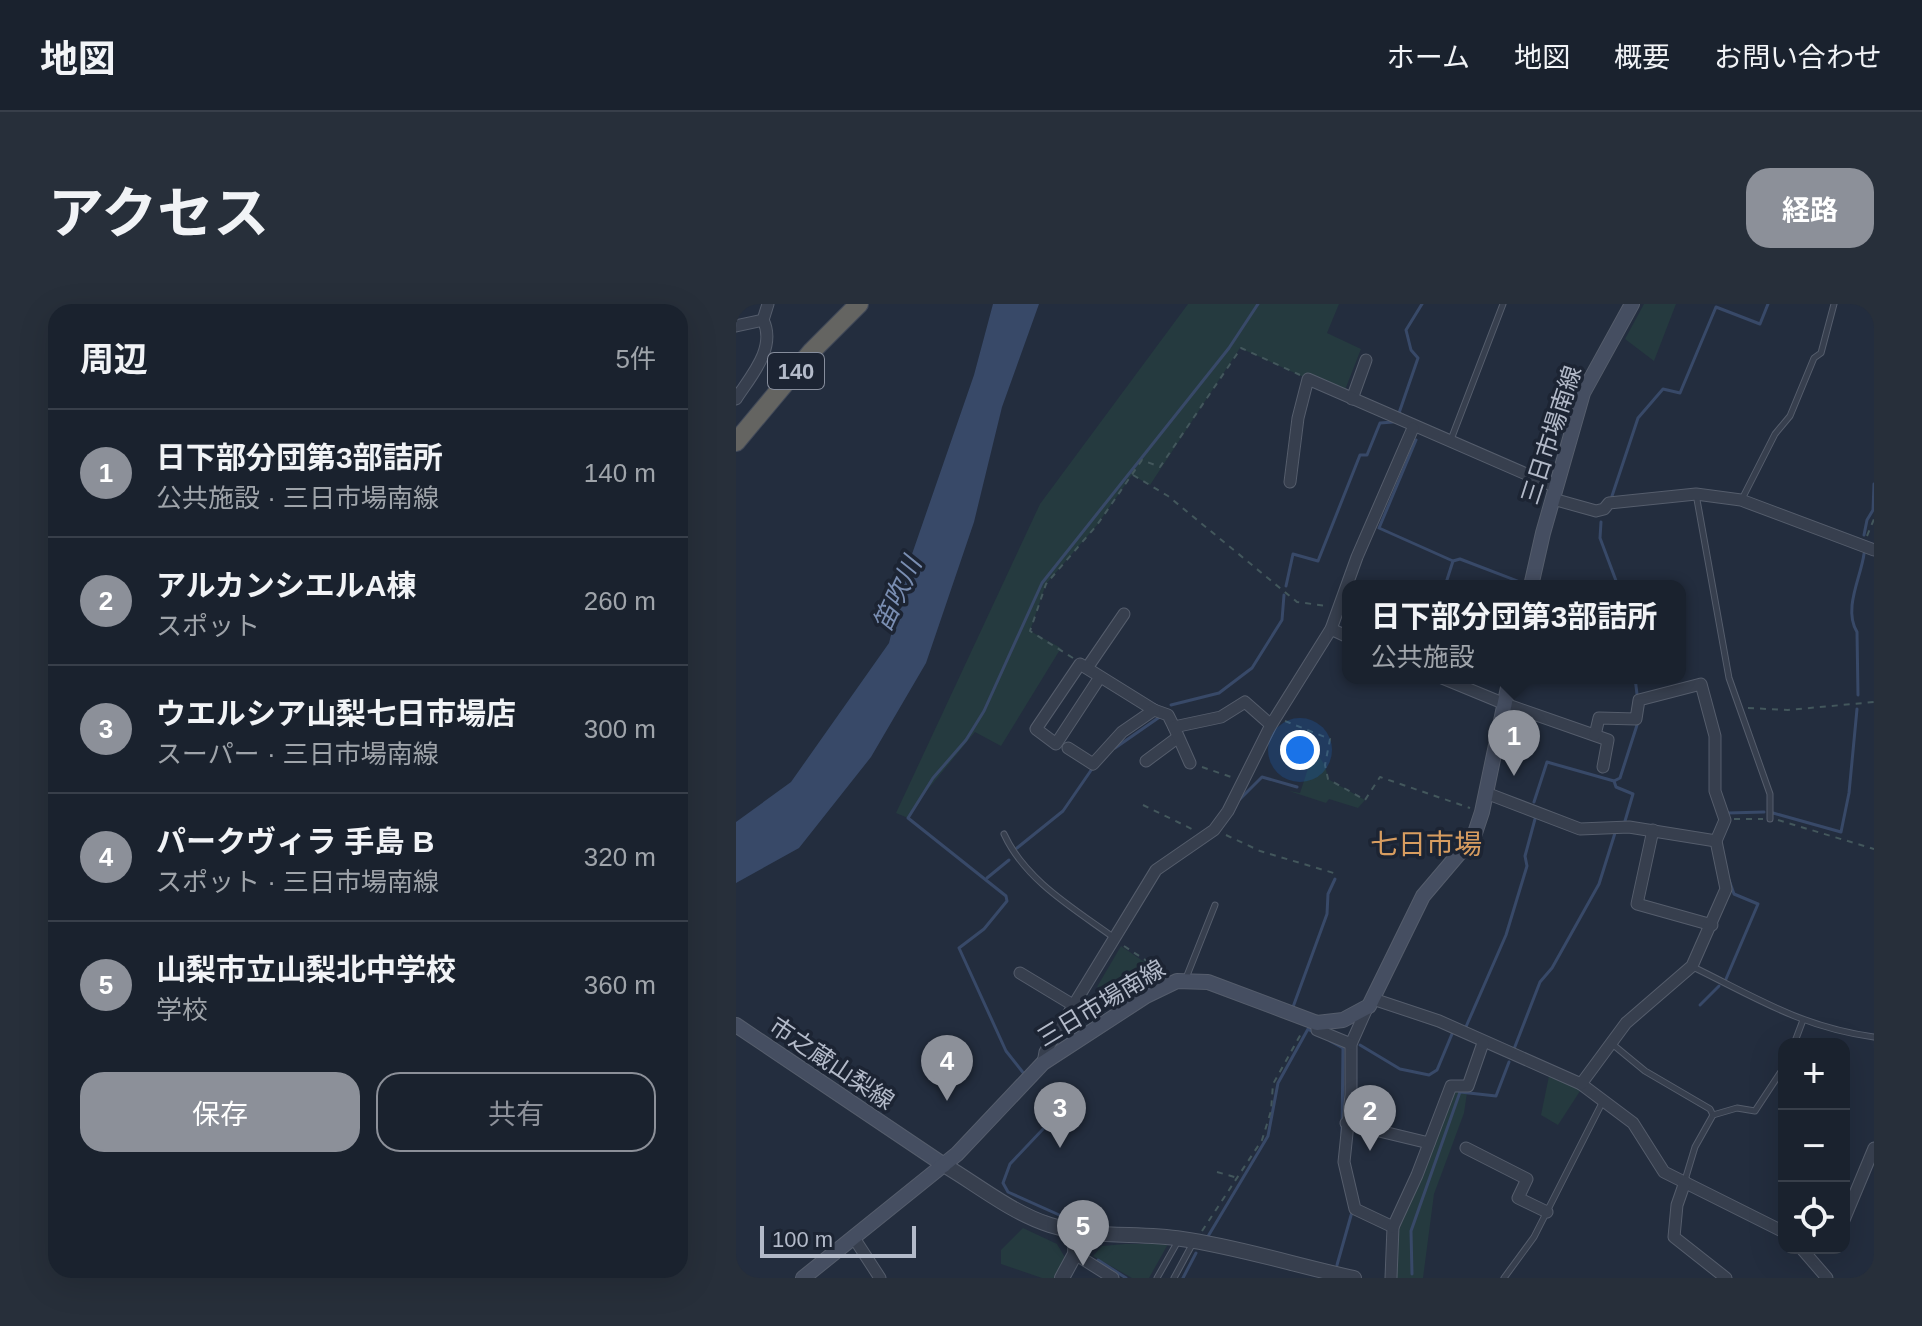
<!DOCTYPE html>
<html lang="ja">
<head>
<meta charset="utf-8">
<style>
	:root { --surface:#1a222e; --page:#272f3a; --text:#f1f3f6; --muted:#9fa4aa; --line:#383f4a; --accent:#8c9099 }
	body { margin:0; font-family:Arial,"Noto Sans JP",sans-serif; background:var(--page); color:var(--text) }
	.controls { position:absolute; right:24px; bottom:24px; display:grid; overflow:hidden; border-radius:16px; box-shadow:0 8px 32px #0002 }
	.controls button { width:72px; height:72px; display:grid; place-items:center; padding:0; border:0; border-bottom:2px solid var(--line); background:var(--surface); color:var(--text); font:40px sans-serif }
	.scale { position:absolute; left:24px; bottom:20px; width:156px; box-sizing:border-box; padding-left:8px; border:4px solid #b3bac9; border-top:0; font-size:22px; line-height:28px; white-space:nowrap; color:#b3bac9; -webkit-text-stroke:6px #1c2433; paint-order:stroke }
	.you { position:absolute; left:564px; top:446px; width:28px; height:28px; margin:-20px; border:6px solid #fff; border-radius:50%; background:#1a73e8; box-shadow:0 0 0 12px #1a73e833 }
	.badge { display:grid; place-items:center; width:52px; height:52px; border-radius:50%; background:var(--accent); color:#fff; font-size:26px; font-weight:700 }
	.pin { position:absolute; translate:-50% -66px; filter:drop-shadow(0 2px 4px #0008) }
	.pin::after { content:''; position:absolute; top:42px; width:28px; height:24px; background:inherit; clip-path:polygon(0 0,100% 0,50% 100%) }
	.popup { position:absolute; left:606px; top:276px; width:344px; height:104px; box-sizing:border-box; display:grid; place-content:center; border-radius:16px; background:var(--surface); filter:drop-shadow(0 2px 6px #0005); font-size:26px; white-space:nowrap; color:var(--muted) }
	.popup b { font-size:30px; color:var(--text) }
	.popup::after { content:''; position:absolute; left:50%; top:100%; margin-left:-16px; border:16px solid transparent; border-top-color:var(--surface) }
	.list { margin:0; padding:0; list-style:none }
	h2 { display:flex; justify-content:space-between; align-items:center; height:104px; margin:0; padding:0 32px; font-size:34px }
	h2 small { font-size:26px; font-weight:400; color:var(--muted) }
	.list li { display:grid; grid-template-columns:52px 1fr auto; gap:24px; align-items:center; box-sizing:border-box; height:128px; padding:0 32px; border-top:2px solid var(--line) }
	.list b { display:block; font-size:30px; white-space:nowrap }
	.list p { margin:0; font-size:26px; white-space:nowrap; color:var(--muted) }
	.list em { font-size:26px; font-style:normal; color:var(--muted) }
	.actions { display:flex; gap:16px; padding:24px 32px }
	.actions a { flex:1; padding:18px 0; border:2px solid var(--accent); border-radius:24px; text-align:center; font-size:28px; color:var(--accent) }
	.actions .main { background:var(--accent); color:#fff }
	.icon { flex:none; width:44px; height:44px; fill:none; stroke:currentColor; stroke-width:2; stroke-linecap:round; stroke-linejoin:round }
	.map { position:relative; flex:none; width:1138px; height:974px; overflow:hidden; border-radius:24px }
	header { display:flex; align-items:center; gap:48px; box-sizing:border-box; height:112px; padding:0 40px; background:var(--surface); border-bottom:2px solid var(--line) }
	header strong { font-size:38px }
	nav { display:flex; gap:44px; margin-inline-start:auto; font-size:28px }
	.intro { display:flex; align-items:center; justify-content:space-between; box-sizing:border-box; height:192px; padding:0 48px }
	h1 { margin:0; font-size:56px }
	.button { padding:20px 36px; border-radius:24px; background:var(--accent); color:#fff; font-size:28px; font-weight:700 }
	main { display:flex; gap:48px; padding:0 48px }
	aside { flex:1; background:var(--surface); border-radius:24px; box-shadow:0 8px 32px #0002 }
	.map>svg:first-child { display:block }
</style>
</head>
<body>
<header>
<strong>地図</strong>
<nav><a>ホーム</a><a>地図</a><a>概要</a><a>お問い合わせ</a></nav>
</header>
<div class="intro"><h1>アクセス</h1><a class="button">経路</a></div>
<main>
<aside>
<h2>周辺<small>5件</small></h2>
<ul class="list">
<li><span class="badge">1</span><div><b>日下部分団第3部詰所</b><p>公共施設 · 三日市場南線</p></div><em>140 m</em></li>
<li><span class="badge">2</span><div><b>アルカンシエルA棟</b><p>スポット</p></div><em>260 m</em></li>
<li><span class="badge">3</span><div><b>ウエルシア山梨七日市場店</b><p>スーパー · 三日市場南線</p></div><em>300 m</em></li>
<li><span class="badge">4</span><div><b>パークヴィラ 手島 B</b><p>スポット · 三日市場南線</p></div><em>320 m</em></li>
<li><span class="badge">5</span><div><b>山梨市立山梨北中学校</b><p>学校</p></div><em>360 m</em></li>
</ul>
<div class="actions"><a class="main">保存</a><a>共有</a></div>
</aside>
<div class="map">
<svg width="1138" height="974" viewBox="0 0 1138 974">
	<rect width="100%" height="100%" fill="#232d3e"/>
	<!-- green -->
	<g fill="#253a3f">
		<path d="M452,0h151l-12,29 34,16 -18,46 -103,-47 -90,137 -18,-10 -35,50 -51,59 -16,47 31,17 -60,98 -26,-14 -60,73 -7,13 -12,-5 144,-309z"/>
		<path d="M908,0h32l-22,57 -29,-22z"/>
		<path d="M578,446l11,15 3,14 37,21 -7,8 -29,-9 -3,4 -37,-12 11,2z"/>
		<path d="M385,642l51,35 -46,25 -29,-19z"/>
		<path d="M814,767l32,17 -24,37 -17,-10z"/>
		<path d="M715,782h17l-4,27 -30,81 -11,84h-32l2,-51z"/>
		<path d="M287,924l34,16 13,22 -8,12h-20l-41,-14v-14z"/>
		<path d="M389,940h43l-19,34h-17l-39,-22 9,-10z"/>
	</g>
	<!-- water -->
	<path fill="#384968" d="M257,0h46l-37,103 -28,115 -48,141 -55,94 -72,91 -63,35v-61l55,-40 98,-139 22,-86 63,-182z"/>
	<g fill="none" stroke-linecap="round" stroke-linejoin="round">
		<!-- stream -->
		<g stroke="#384968" stroke-width="3">
			<path d="M667,111l-4,-2 19,-55 -7,-8 -5,-20 16,-26"/>
			<path d="M680,136l-37,88 74,33 -8,25"/>
			<path d="M876,192l26,-78 25,-29 17,4 36,-86 44,17 8,-20"/>
			<path d="M865,218l-1,16 18,48"/>
			<path d="M1128,231l3,-15 6,-10 1,-26"/>
			<path d="M717,257l7,-2 68,26"/>
			<path d="M550,282l7,-32 25,7 42,-106h7l13,-32 13,-1"/>
			<path d="M899,374l2,16"/>
			<path d="M1122,391l-1,-63c-14,-23 4,-55 7,-78"/>
			<path d="M435,401l48,-12 33,-25 30,-48 2,-25"/>
			<path d="M379,444l46,-32"/>
			<path d="M504,495l22,-22 35,10"/>
			<path d="M798,498l13,-40 67,19"/>
			<path d="M992,509l36,-1"/>
			<path d="M1037,509l68,19 8,-39 8,-84"/>
			<path d="M889,517l8,-27 -17,-7 -2,-6 6,-3 18,-56"/>
			<path d="M281,544l46,-37 31,-45"/>
			<path d="M251,574l22,-18"/>
			<path d="M990,675l32,-75 -24,-10 -5,-14"/>
			<path d="M964,701l19,-19"/>
			<path d="M557,703l34,-93 1,-20 7,-15"/>
			<path d="M729,725l41,-94 21,-69 -2,-10 10,-37"/>
			<path d="M594,737l13,7 -1,86"/>
			<path d="M624,741l40,24 29,6 8,-5 15,-36"/>
			<path d="M778,745l26,-67 12,-14 47,-84 16,-51"/>
			<path d="M289,771l-19,-24 -47,-103 25,-19 23,-28 -1,-5 -98,-78 25,-40 33,-38 18,-29 58,-128 187,-235 29,-44"/>
			<path d="M326,805l-52,55 -7,19 5,9 58,26 20,4"/>
			<path d="M471,934l61,-102 10,-53 30,-54 5,3"/>
			<path d="M362,956l28,18"/>
			<path d="M601,961l15,-53"/>
			<path d="M676,970l-1,-43 49,-139 36,4 13,-34"/>
			<path d="M447,974l13,-25"/>
		</g>
		<!-- service casing -->
		<g stroke="#555d6c" stroke-width="7">
			<g id="service">
				<path d="M714,138l53,-138"/>
				<path d="M960,190l33,184 41,116v25"/>
				<path d="M1006,195l33,-65 15,-18 24,-58 7,-5 13,-49"/>
				<path d="M268,530c21,46 69,74 109,103"/>
				<path d="M957,663c64,31 108,60 181,70"/>
				<path d="M450,674l29,-73"/>
				<path d="M875,739l34,28 65,38 3,6"/>
				<path d="M1058,740l9,-24"/>
				<path d="M949,876l10,-33 18,-32 24,-7 18,3 29,-44"/>
				<path d="M421,974l21,-37"/>
				<path d="M438,974l20,-37"/>
				<path d="M768,974l30,-41 69,-136"/>
			</g>
		</g>
		<!-- minor casing -->
		<g stroke="#555d6c" stroke-width="13">
			<g id="minor">
				<path d="M0,22l27,-6"/>
				<path d="M0,95c14,-22 41,-51 27,-79l5,-16"/>
				<path d="M616,95l14,-39"/>
				<path d="M554,178l8,-64 10,-39 248,108"/>
				<path d="M817,195l43,12 8,-2 5,-6 87,-9 45,6 133,50"/>
				<path d="M595,325l17,8"/>
				<path d="M351,364l37,-54"/>
				<path d="M364,373l-44,67 -20,-15 44,-65 74,46 14,5 6,12"/>
				<path d="M706,374l63,26 103,36 -5,27"/>
				<path d="M332,444l25,16 29,-32 32,-22"/>
				<path d="M410,457l31,-23"/>
				<path d="M454,459l-16,-36 47,-10 24,-15 26,23"/>
				<path d="M750,489l94,36 49,-2 87,14"/>
				<path d="M917,526l-16,74 75,21"/>
				<path d="M284,669l53,32"/>
				<path d="M637,695l66,22 142,63 52,39 31,49 120,60"/>
				<path d="M632,702l-17,38v51l-7,67 11,47 38,18 -2,51"/>
				<path d="M581,719v7l34,14"/>
				<path d="M307,759l2,-11 111,-182 58,-40 14,-19 43,-86 60,-96 26,-72 56,-129"/>
				<path d="M845,780l45,-61 66,-57 34,-77 -10,-48 9,-21 -10,-29v-55l-14,-52 -62,16 -3,19 -37,-1 -4,17"/>
				<path d="M610,819l83,20"/>
				<path d="M730,844l61,31 -9,19 29,14"/>
				<path d="M949,878l-8,23 -3,32 52,41"/>
				<path d="M1108,916l30,-72"/>
				<path d="M657,923l24,-52 34,-89h17l15,-43"/>
				<path d="M118,934l26,40"/>
				<path d="M1065,944l26,30"/>
				<path d="M339,950l38,24"/>
			</g>
		</g>
		<!-- tertiary casing -->
		<g stroke="#555d6c" stroke-width="16">
			<g id="tertiary">
				<path d="M208,861c34,20 68,48 106,60 44,14 87,7 132,14 57,8 115,27 172,39"/>
				<path d="M326,974l13,-24 1,-23"/>
			</g>
		</g>
		<!-- secondary casing -->
		<g stroke="#555d6c" stroke-width="16">
			<g id="secondary">
				<path d="M795,282l12,-53 40,-140 49,-89"/>
				<path d="M0,721l208,140"/>
				<path d="M67,974l154,-124 86,-91 103,-67 31,-15 31,1 109,41 26,-3 26,-14 54,-110 51,-60 8,-24 28,-134"/>
			</g>
		</g>
		<!-- trunk casing -->
		<g stroke="#424a59" stroke-width="20">
			<path id="trunk" d="M0,138l76,-91 47,-47"/>
		</g>
		<!-- path -->
		<g stroke="#43575c" stroke-width="2" stroke-dasharray="6 6" stroke-linecap="butt">
			<path d="M397,171l35,21 129,106 30,4"/>
			<path d="M1131,232l7,-17"/>
			<path d="M337,354l-43,-27 16,-47 51,-59 45,-65 18,7 81,-119 59,27"/>
			<path d="M1012,404l40,2 86,-8"/>
			<path d="M549,417l45,18 -5,26 3,14 37,21 15,-23 90,31"/>
			<path d="M466,463l32,11"/>
			<path d="M407,501l53,26"/>
			<path d="M998,515h29"/>
			<path d="M1042,516l96,29"/>
			<path d="M490,531l34,16 77,23"/>
			<path d="M388,642l41,27"/>
			<path d="M481,868l21,6"/>
			<path d="M466,927l60,-91 9,-29 2,-27 29,-52"/>
		</g>
		<!-- service -->
		<use href="#service" stroke="#373f4e" stroke-width="5"/>
		<!-- minor -->
		<use href="#minor" stroke="#373f4e" stroke-width="11"/>
		<!-- tertiary -->
		<use href="#tertiary" stroke="#373f4e" stroke-width="14"/>
		<!-- secondary -->
		<use href="#secondary" stroke="#454e61" stroke-width="14"/>
		<!-- trunk -->
		<use href="#trunk" stroke="#646461" stroke-width="18"/>
	</g>
	<g text-anchor="middle" dominant-baseline="central" stroke-width="7" stroke-linejoin="round" paint-order="stroke">
		<!-- shield labels -->
		<rect fill="#1c2433" stroke="#868d9c" stroke-width="2" x="32" y="49" width="56" height="36" rx="6"/>
		<g font-size="22" font-weight="bold" fill="#b3bac9">
			<text x="60" y="67">140</text>
		</g>
		<!-- street labels -->
		<g font-size="24" fill="#b3bac9" stroke="#1c2433">
			<text transform="translate(815 131) rotate(-72)">三日市場南線</text>
			<text transform="translate(365 699) rotate(-31)">三日市場南線</text>
			<text transform="translate(96 759) rotate(34)">市之蔵山梨線</text>
		</g>
		<!-- water labels -->
		<g font-size="26" font-style="italic" fill="#7a8eb2" stroke="#1c2433">
			<text transform="translate(161 290) rotate(-65)">笛吹川</text>
		</g>
		<!-- quarter labels -->
		<g font-size="28" fill="#d89d60" stroke="#1c2433">
			<text x="690" y="540">七日市場</text>
		</g>
	</g>
</svg>
<div class="controls">
<button>+</button>
<button>−</button>
<button><svg class="icon" aria-label="locate" viewBox="0 0 24 24"><circle cx="12" cy="12" r="6"/><path d="M12 2v4M12 18v4M2 12h4M18 12h4"/></svg></button>
</div>
<div class="scale">100 m</div>
<div class="you"></div>
<div class="pin badge" style="left:778px;top:472px">1</div>
<div class="popup"><b>日下部分団第3部詰所</b>公共施設</div>
<div class="pin badge" style="left:634px;top:847px">2</div>
<div class="pin badge" style="left:324px;top:844px">3</div>
<div class="pin badge" style="left:211px;top:797px">4</div>
<div class="pin badge" style="left:347px;top:962px">5</div>
</div>
</main>
</body>
</html>
